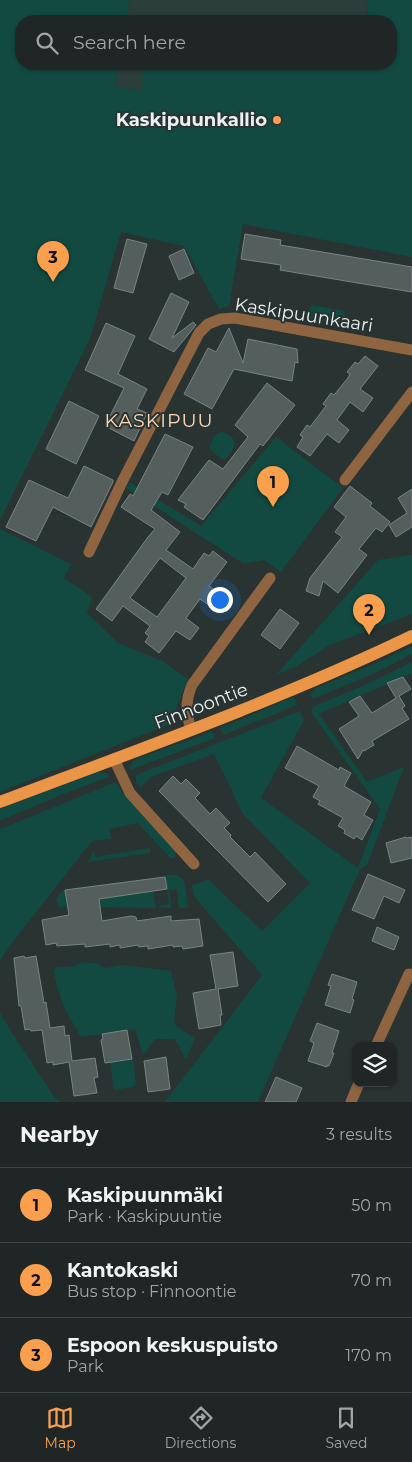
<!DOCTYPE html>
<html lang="en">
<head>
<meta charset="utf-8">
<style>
	:root { --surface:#1f2625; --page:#2c3232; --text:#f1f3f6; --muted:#a1a5a7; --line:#3c4342; --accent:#f99f4d }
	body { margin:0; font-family:Montserrat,sans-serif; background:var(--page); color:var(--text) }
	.controls { position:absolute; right:15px; bottom:15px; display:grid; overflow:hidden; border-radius:10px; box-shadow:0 1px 4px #0004 }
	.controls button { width:45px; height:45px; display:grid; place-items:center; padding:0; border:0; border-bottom:1px solid var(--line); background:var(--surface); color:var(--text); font:25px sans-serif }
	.you { position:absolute; left:219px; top:599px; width:18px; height:18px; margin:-12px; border:4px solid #fff; border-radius:50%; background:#1a73e8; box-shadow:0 0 0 8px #1a73e833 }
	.badge { display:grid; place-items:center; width:32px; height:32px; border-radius:50%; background:var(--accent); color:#111; font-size:16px; font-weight:700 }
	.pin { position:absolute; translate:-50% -41px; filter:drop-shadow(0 1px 2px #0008) }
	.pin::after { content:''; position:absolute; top:26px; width:18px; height:15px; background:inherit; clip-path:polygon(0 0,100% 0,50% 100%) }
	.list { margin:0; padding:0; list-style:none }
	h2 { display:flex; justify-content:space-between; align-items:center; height:65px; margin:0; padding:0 20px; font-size:21px }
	h2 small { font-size:16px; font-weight:400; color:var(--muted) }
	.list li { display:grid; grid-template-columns:32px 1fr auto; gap:15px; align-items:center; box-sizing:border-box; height:75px; padding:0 20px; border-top:1px solid var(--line) }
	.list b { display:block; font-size:19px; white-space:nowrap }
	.list p { margin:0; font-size:16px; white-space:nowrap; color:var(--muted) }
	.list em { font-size:16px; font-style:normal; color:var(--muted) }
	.icon { flex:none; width:28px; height:28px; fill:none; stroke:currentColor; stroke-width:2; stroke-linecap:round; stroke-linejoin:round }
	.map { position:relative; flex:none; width:412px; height:1102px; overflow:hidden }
	.search { position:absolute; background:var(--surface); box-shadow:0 1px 4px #0004; left:15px; right:15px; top:15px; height:55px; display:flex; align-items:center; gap:12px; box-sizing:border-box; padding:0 18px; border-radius:20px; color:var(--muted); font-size:19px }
	.sheet { height:290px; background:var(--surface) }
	nav { display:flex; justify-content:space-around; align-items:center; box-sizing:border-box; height:70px; border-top:1px solid var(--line); background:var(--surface); font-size:14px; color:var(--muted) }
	nav a { display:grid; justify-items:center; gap:2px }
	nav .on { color:var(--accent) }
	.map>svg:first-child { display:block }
</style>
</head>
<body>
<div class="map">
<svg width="412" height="1102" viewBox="0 0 412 1102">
	<rect width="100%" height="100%" fill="#293331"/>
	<!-- built -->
	<g fill="#2b3e3a">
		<path d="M130,0h238l-1,21h-241z"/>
		<path d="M119,64h24l-2,27 -26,-5z"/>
	</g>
	<!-- green -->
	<g fill="#124a42">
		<path d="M0,0h130l-4,21h-105v43h98l-4,22 26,5 2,-27h248v-43h-24l1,-21h44v257l-169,-33 -14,82 -10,3 -35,-63 -63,-14 -31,107 -90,181z"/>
		<path d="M311,305l34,6 -2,13 -35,-6z"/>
		<path d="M222,432c17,5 15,16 3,27h-3l-12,-9c0,-8 3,-16 12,-18z"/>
		<path d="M276,437l67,51 -62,84 -17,-12 -20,4 -118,-76 3,-6 72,44z"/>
		<path d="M0,529l71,35 -7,14 28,19 -5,16 31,30 46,19 24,17 -18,45 -170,68z"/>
		<path d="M412,555v59l-84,32 -31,20 -21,9 102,-115z"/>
		<path d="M412,646v8l-39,20 -60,25 -2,-4 4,-7 57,-23z"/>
		<path d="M412,662v11l-93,41 48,68 37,-15 -37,98 -7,4 -102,233h-93l97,-127 -69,-80 -1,-10 8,-2 8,-4 54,52 48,-48 -67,-69 -29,-60 -63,23 -10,10 -5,-5v-7l164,-64 4,9 -43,78 97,70 22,-59 -66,-93 -3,-6 2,-3 52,-22z"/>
		<path d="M294,697l3,8 -74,30 -3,-7z"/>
		<path d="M213,731l2,7 -85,32 -1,-2 5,-8z"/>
		<path d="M99,772l8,1 2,4 -41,15 -68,29v-12z"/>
		<path d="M116,782l7,11 52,54 1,3 -1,8h-5l-32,-35 -29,6 2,10 -19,2 -84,107 -8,13v-132z"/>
		<path d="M150,848v5l-62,9 6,-12 1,7z"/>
		<path d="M165,875h12l7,5 4,26 -1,2h-8l-2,-19 -7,1 1,18h-10l-2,-3 10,-1z"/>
		<path d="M65,890l2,11 86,-10 3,17 -93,-1 -5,-1 -2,-6 3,-6z"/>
		<path d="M84,962l14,2 7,4 18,-3 48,6 6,25 -3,25 2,5 19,12 -9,22 -11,-21h-20l-12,16 -8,-26 -54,8c-13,-21 -24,-42 -27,-67l3,-3h13z"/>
		<path d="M0,1013l14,23 41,62 6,4h-61z"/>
		<path d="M133,1059l3,25 -3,3 -19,3 -4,-28z"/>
	</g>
	<!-- building -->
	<g fill="#545f5d" stroke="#788482" fill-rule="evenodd">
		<path d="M245,234l36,6 -1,5 132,22v25l-132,-22 1,-5 -40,-6z"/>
		<path d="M127,239l20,5 -14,49 -19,-5z"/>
		<path d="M184,249l10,24 -15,7 -10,-24z"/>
		<path d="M171,293l18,9 -17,36 21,-16 3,3 -22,27 -25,-13z"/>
		<path d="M106,323l29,13 -17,38 29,15 -10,20 10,4 -13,28 -29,-15 19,-38 -39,-18z"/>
		<path d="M229,328l14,35 5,-24 49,10 1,14 -3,-1 -3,19 -58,-12 -22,40 -28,-15 24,-46 8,4z"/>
		<path d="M365,356l13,10 -18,23 13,9 -10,14 -13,-10 -13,18 12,10 -10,13 -12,-9 -17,22 -13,-9 6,-10 -3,-2 7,-10 3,2 16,-21 -3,-2 8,-11 3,2 14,-17 2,-4 -3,-2 8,-10 3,2z"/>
		<path d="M267,383l28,22 -32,41 -3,-2 -57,76 -19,-13 2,-3 -8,-4 31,-40 14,9 25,-32 -13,-12z"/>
		<path d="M69,401l30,15 -23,48 -30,-15z"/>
		<path d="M165,434l28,13 -25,48 -6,-3 -11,18 29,22 -14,18 27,19 11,-16 5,3 4,-5 14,11 -18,24 14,10 -10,12 -13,-9 -14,19 13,10 -9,12 -14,-9 -17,22 -14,-11 4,-6 -4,-3 5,-7 -27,-20 -11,15 -16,-12 52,-72 7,-8 -34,-22 9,-13 3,2zM160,558l26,20 -29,39 -27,-19z"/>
		<path d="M84,466l29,14v2l-22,45 -38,-20 -17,34 -30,-14 23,-47 39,18z"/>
		<path d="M350,486l22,17 -2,3 20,16 -8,10 -6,-4 -17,21 8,6 -29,38 -15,-12 -4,15 -13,-5 4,-13 32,-41 -7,-5 11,-15 -12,-10z"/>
		<path d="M412,489v38l-16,10 -7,-12 18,-12 -9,-15z"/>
		<path d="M280,609l19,14 -19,26 -19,-14z"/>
		<path d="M403,677l8,12 -12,7 6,10 -3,2 7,11 -37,22 2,4 -10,6 -1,-1 -5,9 -19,-30 20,-13 -10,-14 11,-6 12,17 24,-15 -9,-15z"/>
		<path d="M297,746l42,24 1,-3 11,6 -7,13 27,16 -7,13 9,5 -11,20 -6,-4 -2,3 -10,-6 1,-3 -7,-4 5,-8 -25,-14 2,-3 -7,-4 6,-11 -34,-18z"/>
		<path d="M173,776l8,8 5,-5 14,14 -5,5 15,16 6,-6 14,15 -6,5 7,7 -1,2 20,20 5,-5 31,32 -18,18 -109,-111z"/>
		<path d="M406,837l1,1 5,-1v21l-21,5 -5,-20z"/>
		<path d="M368,874l37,16 -6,13 -15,-7 -10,23 -22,-9z"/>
		<path d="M165,877l2,12 -68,10 3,22 29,-5 5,1 1,4 34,-5v5l28,-2 4,27 -20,3 -1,-3 -9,1v-2l-25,4v-3l-9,1 -1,-2 -18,3v-3l-10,2v-3l-25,3v-3l-28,2 -1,-3 -10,2 -4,-25 27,-5 -4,-25z"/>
		<path d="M377,927l22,10 -5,13 -22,-9z"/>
		<path d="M233,952l5,34 -20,3 4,26h-2l1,10 -22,4 -6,-36 23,-4 -6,-34z"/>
		<path d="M24,956l1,2 11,-2 8,47 2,-1 4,26 14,-2 1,10 4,-1 3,26 23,-3 3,19 -4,1 3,15 -23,3 -5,-34 -16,3v-3l-6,1 -5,-33 -11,1 -1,-2 -5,1 -4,-24h-2l-5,-48z"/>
		<path d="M332,974l25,8 -5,17 2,1 -4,13 -25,-8 6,-19 -3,-1z"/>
		<path d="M317,1023l22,8 -7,22h2l-5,13 -2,-1v2l-19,-6 6,-18 -4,-2z"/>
		<path d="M127,1030l5,29 -27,4 -4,-23 2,-1 -1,-5z"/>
		<path d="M166,1057l4,32 -22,3 -4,-31z"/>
		<path d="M276,1077l26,11 -6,14h-31z"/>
	</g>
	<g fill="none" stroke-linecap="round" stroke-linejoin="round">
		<!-- street -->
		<g stroke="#8e6441" stroke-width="11">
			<path d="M345,480l67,-88"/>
			<path d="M89,552l33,-70 77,-149 9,-9 13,-5 14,-1 177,32"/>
			<path d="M191,730c-5,-18 -6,-28 1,-45l78,-107"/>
			<path d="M114,759l16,34 64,71"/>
			<path d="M376,1046l33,-72 3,1"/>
			<path d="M351,1102l8,-19"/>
		</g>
		<!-- primary -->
		<path stroke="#ea9547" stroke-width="12" d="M0,802c138,-52 279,-102 412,-166"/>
	</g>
	<!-- markers -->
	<circle fill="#f99f4d" stroke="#293331" stroke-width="2" cx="277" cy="120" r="5"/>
	<g text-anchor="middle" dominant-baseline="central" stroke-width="4" stroke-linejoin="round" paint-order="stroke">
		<!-- poi labels -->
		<g font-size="18" font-weight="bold" fill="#eaf1f0" stroke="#293331" text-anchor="end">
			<text x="267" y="120">Kaskipuunkallio</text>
		</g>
		<!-- street labels -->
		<g font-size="18" fill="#eaf1f0" stroke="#293331">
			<text transform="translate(304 315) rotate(9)">Kaskipuunkaari</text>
			<text transform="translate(201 706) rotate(-21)">Finnoontie</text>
		</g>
		<!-- neighbourhood labels -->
		<g font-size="19" letter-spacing="1" fill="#fed7b8" stroke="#293331">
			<text x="159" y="420">KASKIPUU</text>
		</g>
	</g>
</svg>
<div class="controls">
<button><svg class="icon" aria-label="layers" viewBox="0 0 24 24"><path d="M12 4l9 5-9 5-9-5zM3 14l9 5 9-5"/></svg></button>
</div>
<div class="you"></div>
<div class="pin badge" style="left:273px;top:507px">1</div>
<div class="pin badge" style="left:369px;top:635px">2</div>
<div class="pin badge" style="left:53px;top:282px">3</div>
<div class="search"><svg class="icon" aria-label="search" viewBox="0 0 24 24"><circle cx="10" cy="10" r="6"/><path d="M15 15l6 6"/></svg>Search here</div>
</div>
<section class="sheet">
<h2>Nearby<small>3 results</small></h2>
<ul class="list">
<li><span class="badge">1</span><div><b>Kaskipuunmäki</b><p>Park · Kaskipuuntie</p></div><em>50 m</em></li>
<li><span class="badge">2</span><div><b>Kantokaski</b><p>Bus stop · Finnoontie</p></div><em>70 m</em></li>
<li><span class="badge">3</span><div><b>Espoon keskuspuisto</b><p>Park</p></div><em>170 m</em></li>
</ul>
</section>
<nav>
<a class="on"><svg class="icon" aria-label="map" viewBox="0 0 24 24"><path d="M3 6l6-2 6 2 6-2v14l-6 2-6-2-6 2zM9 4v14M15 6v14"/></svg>Map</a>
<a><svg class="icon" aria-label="directions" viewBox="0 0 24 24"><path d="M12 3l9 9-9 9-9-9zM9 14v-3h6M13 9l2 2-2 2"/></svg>Directions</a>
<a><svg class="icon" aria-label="saved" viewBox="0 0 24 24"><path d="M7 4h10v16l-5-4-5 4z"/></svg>Saved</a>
</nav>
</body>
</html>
